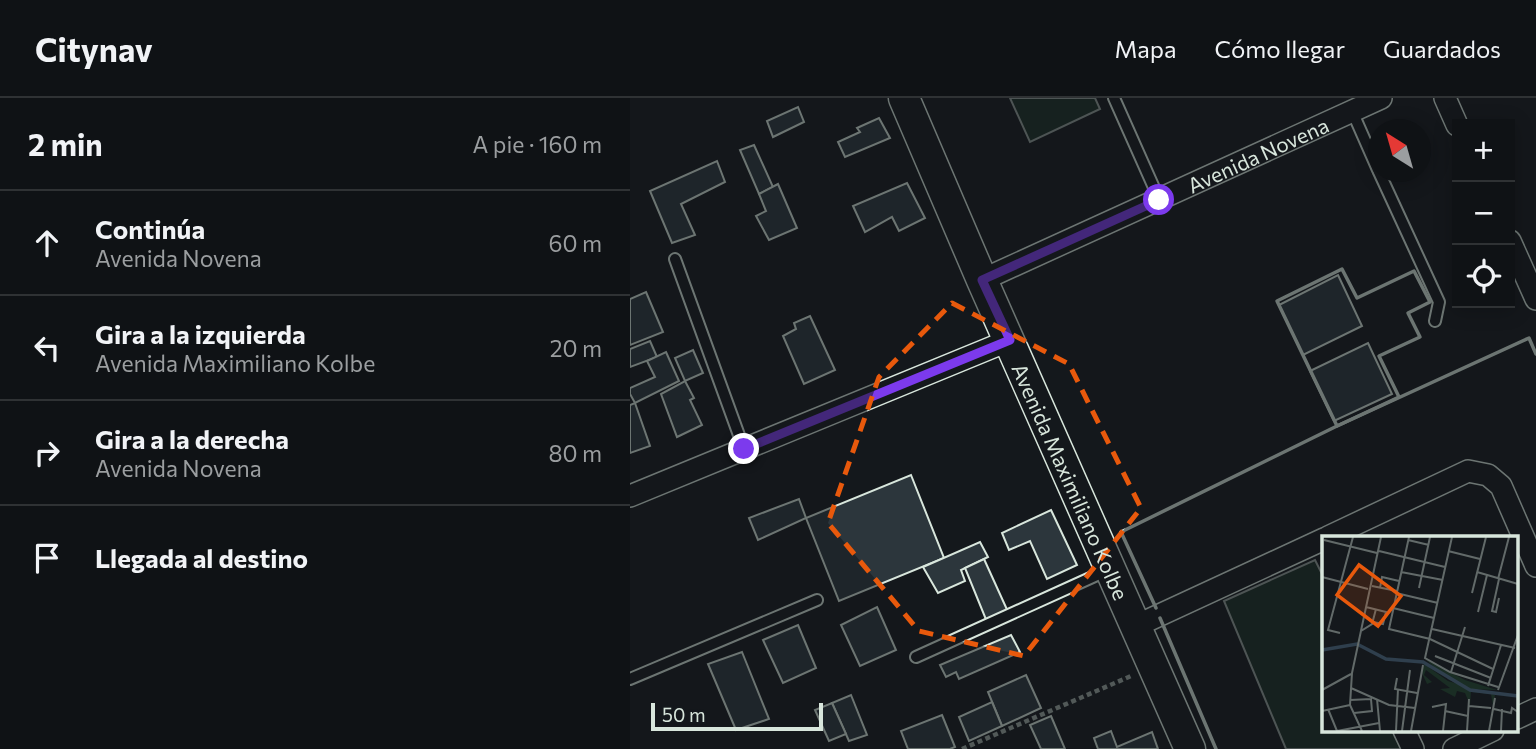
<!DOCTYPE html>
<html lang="es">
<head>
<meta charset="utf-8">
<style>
	:root { --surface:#0f1215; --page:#1d2022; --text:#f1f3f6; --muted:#9b9ea0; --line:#2f3234 }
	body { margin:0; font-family:Commissioner,sans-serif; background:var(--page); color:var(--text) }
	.controls { position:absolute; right:21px; top:21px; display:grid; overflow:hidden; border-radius:0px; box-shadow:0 4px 18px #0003 }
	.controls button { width:63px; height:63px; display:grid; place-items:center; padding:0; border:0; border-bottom:2px solid var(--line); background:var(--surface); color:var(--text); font:35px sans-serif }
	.compass { position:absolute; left:738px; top:21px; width:63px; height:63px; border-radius:50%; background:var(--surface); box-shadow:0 4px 18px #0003; rotate:323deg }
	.scale { position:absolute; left:21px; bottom:18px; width:172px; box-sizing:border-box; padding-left:7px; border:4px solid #d8e6dc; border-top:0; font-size:19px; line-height:24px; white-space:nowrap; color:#d8e6dc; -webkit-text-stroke:5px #14181c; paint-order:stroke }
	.stop { position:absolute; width:21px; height:21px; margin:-16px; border:5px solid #7c3aed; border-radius:50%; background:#fff }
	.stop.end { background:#7c3aed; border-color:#fff; box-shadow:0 2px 7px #0008 }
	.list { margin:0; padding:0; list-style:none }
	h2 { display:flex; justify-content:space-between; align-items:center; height:91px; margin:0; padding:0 28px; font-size:30px }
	h2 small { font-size:23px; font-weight:400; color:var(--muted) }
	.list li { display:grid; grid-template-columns:46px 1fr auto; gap:21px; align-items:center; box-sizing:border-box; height:105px; padding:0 28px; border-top:2px solid var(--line) }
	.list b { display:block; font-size:26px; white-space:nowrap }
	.list p { margin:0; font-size:23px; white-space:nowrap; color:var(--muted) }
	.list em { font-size:23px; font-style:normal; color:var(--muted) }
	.icon { flex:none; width:38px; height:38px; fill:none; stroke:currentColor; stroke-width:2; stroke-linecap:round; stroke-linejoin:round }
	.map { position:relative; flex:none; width:906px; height:651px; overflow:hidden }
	header { display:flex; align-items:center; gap:42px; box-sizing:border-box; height:98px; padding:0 35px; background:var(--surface); border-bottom:2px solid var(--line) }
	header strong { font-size:33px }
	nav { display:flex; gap:38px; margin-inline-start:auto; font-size:24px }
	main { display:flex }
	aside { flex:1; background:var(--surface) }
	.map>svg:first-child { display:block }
</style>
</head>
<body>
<header>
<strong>Citynav</strong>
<nav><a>Mapa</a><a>Cómo llegar</a><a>Guardados</a></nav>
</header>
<main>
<aside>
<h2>2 min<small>A pie · 160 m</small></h2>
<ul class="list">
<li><svg class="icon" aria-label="ahead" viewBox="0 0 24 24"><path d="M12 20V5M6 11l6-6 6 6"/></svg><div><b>Continúa</b><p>Avenida Novena</p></div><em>60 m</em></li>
<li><svg class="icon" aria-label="left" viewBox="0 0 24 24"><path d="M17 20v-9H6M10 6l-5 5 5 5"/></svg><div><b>Gira a la izquierda</b><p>Avenida Maximiliano Kolbe</p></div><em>20 m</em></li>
<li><svg class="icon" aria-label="right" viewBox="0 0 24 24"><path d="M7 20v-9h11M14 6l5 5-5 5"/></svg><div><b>Gira a la derecha</b><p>Avenida Novena</p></div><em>80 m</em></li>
<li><svg class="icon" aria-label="arrive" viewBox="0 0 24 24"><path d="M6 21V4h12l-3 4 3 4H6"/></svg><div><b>Llegada al destino</b></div></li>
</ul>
</aside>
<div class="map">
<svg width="906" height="651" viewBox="0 0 906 651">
	<rect width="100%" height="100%" fill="#14181c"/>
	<!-- green -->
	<g fill="#1a2d24" stroke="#939e99" stroke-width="2">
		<path d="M380,0h85l5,11 -70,33z"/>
		<path d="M685,462l9,18v152h70l8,19h-116l-62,-148z"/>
	</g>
	<!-- building -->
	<g fill="#2c363c" stroke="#d8e6dc" stroke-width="2">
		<path d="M168,9l6,15 -31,15 -6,-16z"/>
		<path d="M249,20l11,20 -45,19 -7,-15 22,-10 -3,-4z"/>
		<path d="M124,47l19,42 -14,7 -19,-44z"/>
		<path d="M87,63l8,21 -44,22 14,31 -23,8 -22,-52z"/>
		<path d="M277,85l18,35 -26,13 -7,-14 -27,15 -12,-26z"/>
		<path d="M148,86l19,44 -28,12 -13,-24 10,-5 -7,-17z"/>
		<path d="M708,177l24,51 -59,29 -24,-50z"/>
		<path d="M16,194l17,40 -33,13v-46z"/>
		<path d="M180,218l25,54 -31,14 -21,-48 13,-7 -2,-6z"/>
		<path d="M20,243l7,16 -27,10v-18z"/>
		<path d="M738,245l24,51 -58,27 -24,-50z"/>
		<path d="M63,252l10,23 -18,8 -10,-23z"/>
		<path d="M36,254l13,29 -44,22 -5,-9v-6l25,-11 -8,-16z"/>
		<path d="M55,283l9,17 -4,2 12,25 -25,12 -16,-43z"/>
		<path d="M5,305l15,43 -20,7v-48z"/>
		<path d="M281,377l33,83 -105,43 -33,-83z"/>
		<path d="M169,401l7,19 -48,22 -9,-22z"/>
		<path d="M421,412l26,55 -30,14 -17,-38 -21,9 -7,-17z"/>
		<path d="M350,444l8,15 -27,13 4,11 -27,12 -15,-26z"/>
		<path d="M354,461l25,55 -22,8 -22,-54z"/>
		<path d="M247,509l19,43 -36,16 -19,-41z"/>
		<path d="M168,527l18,43 -33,15 -20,-43z"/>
		<path d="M381,537l9,17 -61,27 -3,-7 -10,5 -6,-12z"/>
		<path d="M112,554l27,67 -33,11 -28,-66z"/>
		<path d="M396,577l15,33 -39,18 -14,-34z"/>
		<path d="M221,597l16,40 -18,6 -17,-38z"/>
		<path d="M362,604l10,24 -33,15 -10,-24z"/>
		<path d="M202,605l14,31 -17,7 -14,-31z"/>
		<path d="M312,617l13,32 -5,2h-42l-7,-18z"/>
		<path d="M421,618l14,33h-24l-11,-24z"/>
		<path d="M481,633l6,16 35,-15 6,17h-60l-4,-11z"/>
	</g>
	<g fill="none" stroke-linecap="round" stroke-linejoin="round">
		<!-- lane casing -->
		<g stroke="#d8e6dc" stroke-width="14">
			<g id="lane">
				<path d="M484,0l45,101"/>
				<path d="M722,13l26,59"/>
				<path d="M749,74l60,130 -4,19"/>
				<path d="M45,161l69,190"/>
				<path d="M286,559l192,-87"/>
				<path d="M0,581l187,-79"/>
			</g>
		</g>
		<!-- street casing -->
		<g stroke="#d8e6dc" stroke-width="24">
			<g id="street">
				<path d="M815,0l12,27"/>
				<path d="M880,143l26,58"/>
				<path id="s1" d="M352,182l399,-182"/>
				<path d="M0,398l380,-156"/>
				<path d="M698,439l140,-66 20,4 13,11 35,80"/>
				<path d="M506,528l188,-87"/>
				<path d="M887,620l19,-9"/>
				<path d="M774,632l9,19"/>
				<path d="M824,651l39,-19"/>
			</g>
		</g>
		<!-- secondary casing -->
		<g stroke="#d8e6dc" stroke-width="33">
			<g id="secondary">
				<path id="s2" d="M274,0l78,182 208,469"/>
			</g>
		</g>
		<!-- path -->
		<path stroke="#9da8a2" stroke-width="4.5" stroke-dasharray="5 3.5" stroke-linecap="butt" d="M332,651l169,-73"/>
		<!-- lane -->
		<use href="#lane" stroke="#14181c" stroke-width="10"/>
		<!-- street -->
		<use href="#street" stroke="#14181c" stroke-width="21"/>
		<!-- secondary -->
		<use href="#secondary" stroke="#14181c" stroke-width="30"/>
		<!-- wall -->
		<g stroke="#d8e6dc" stroke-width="3.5">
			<path d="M712,171l15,29 57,-27 16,31 -22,11 12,24 -41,19 20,41 -62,29 -60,-125z"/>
			<path d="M526,510l-35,-76 216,-106 192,-88 7,16"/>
			<path d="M530,520l56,131"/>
		</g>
	</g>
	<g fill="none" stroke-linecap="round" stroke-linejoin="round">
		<!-- route -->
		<path stroke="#7c3aed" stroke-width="9" d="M114,351l266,-109 -28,-60 177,-80"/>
	</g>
	<!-- marked area -->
	<path d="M0 0H906V651H0ZM322,205l117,61 72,144 -117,148 -105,-25 -91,-108 51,-146z" fill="#14181c" fill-opacity=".55" fill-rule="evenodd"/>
	<path fill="none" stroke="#e8590c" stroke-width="5" stroke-dasharray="14 9" stroke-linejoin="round" d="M322,205l117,61 72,144 -117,148 -105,-25 -91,-108 51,-146z"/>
	<g text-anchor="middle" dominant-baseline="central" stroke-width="5" stroke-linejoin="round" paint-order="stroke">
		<!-- street labels -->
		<g font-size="21" fill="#d8e6dc" stroke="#14181c">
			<text stroke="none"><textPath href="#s1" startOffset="303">Avenida Novena</textPath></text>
			<text stroke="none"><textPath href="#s2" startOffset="418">Avenida Maximiliano Kolbe</textPath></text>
		</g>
	</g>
	<!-- overview -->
	<g transform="translate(692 438)">
		<rect width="196" height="196" fill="#14181c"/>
		<path d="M103,123l40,21 32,10 -27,-1 -21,-9zM102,128l24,17 47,14 -2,11 -2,-12 -20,-2 -1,13 -5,-12 -8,-2 -2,6 -15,-8 10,-1 -24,-18 -2,5 8,7 -5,2 -5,-11z" fill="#1a2d24"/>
		<path fill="none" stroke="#2f3f4d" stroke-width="3.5" d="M0,114l35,-6 29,15 37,3 47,28 48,6"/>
		<path fill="none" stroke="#626a69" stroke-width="2" d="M87,1l-20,92 41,10 63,30M130,1l-27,121 25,14 48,15M2,4l53,13M86,4l21,5M57,15l66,16M126,15l32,8M79,36l42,8M155,36l41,12M0,41l46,12M176,43l11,-42M177,43l-7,32 4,1 3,-14M50,50l25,5M58,52l2,-11 17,4M97,52l11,-51M74,57l42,10M150,57l14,-56M44,71l20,5 -3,12 -10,-2M71,72l41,10M156,76l9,-37M110,93l83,19M39,95l11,-7 4,-15M18,97l-12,-3 25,-93M113,120l56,22M129,136l14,-45M75,142l-2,11 22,4M166,150l13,-41M29,152l38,17 26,3M0,154l29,-16M176,154l20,-55M55,163l3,32M28,164l21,-1 1,12 -18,2M147,170l22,2M110,171l14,-3 -3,27M6,173l9,22 42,-8M172,173l17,4 1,-5 6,4M0,175l28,-6M123,175l23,5M40,195l-12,-26 2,-32 29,-136M74,195l2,-42M80,195l8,-61M89,195l12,-66M145,195l2,-32M167,195l6,-33M179,195l1,-22"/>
		<path fill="#e8590c" fill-opacity="0.15" stroke="#e8590c" stroke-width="3.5" d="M37,29l42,31 -23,30 -41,-31z"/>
		<rect width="196" height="196" fill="none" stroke="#d8e6dc" stroke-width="3.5"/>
	</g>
</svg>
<div class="controls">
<button>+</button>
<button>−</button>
<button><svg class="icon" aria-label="locate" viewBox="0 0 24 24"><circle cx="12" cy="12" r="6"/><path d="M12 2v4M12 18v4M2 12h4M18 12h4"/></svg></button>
</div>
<svg class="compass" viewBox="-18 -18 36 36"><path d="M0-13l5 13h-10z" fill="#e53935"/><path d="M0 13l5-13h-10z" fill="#9b9ea0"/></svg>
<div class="scale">50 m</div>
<div class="stop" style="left:529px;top:102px"></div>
<div class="stop end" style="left:114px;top:351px"></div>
</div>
</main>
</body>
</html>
